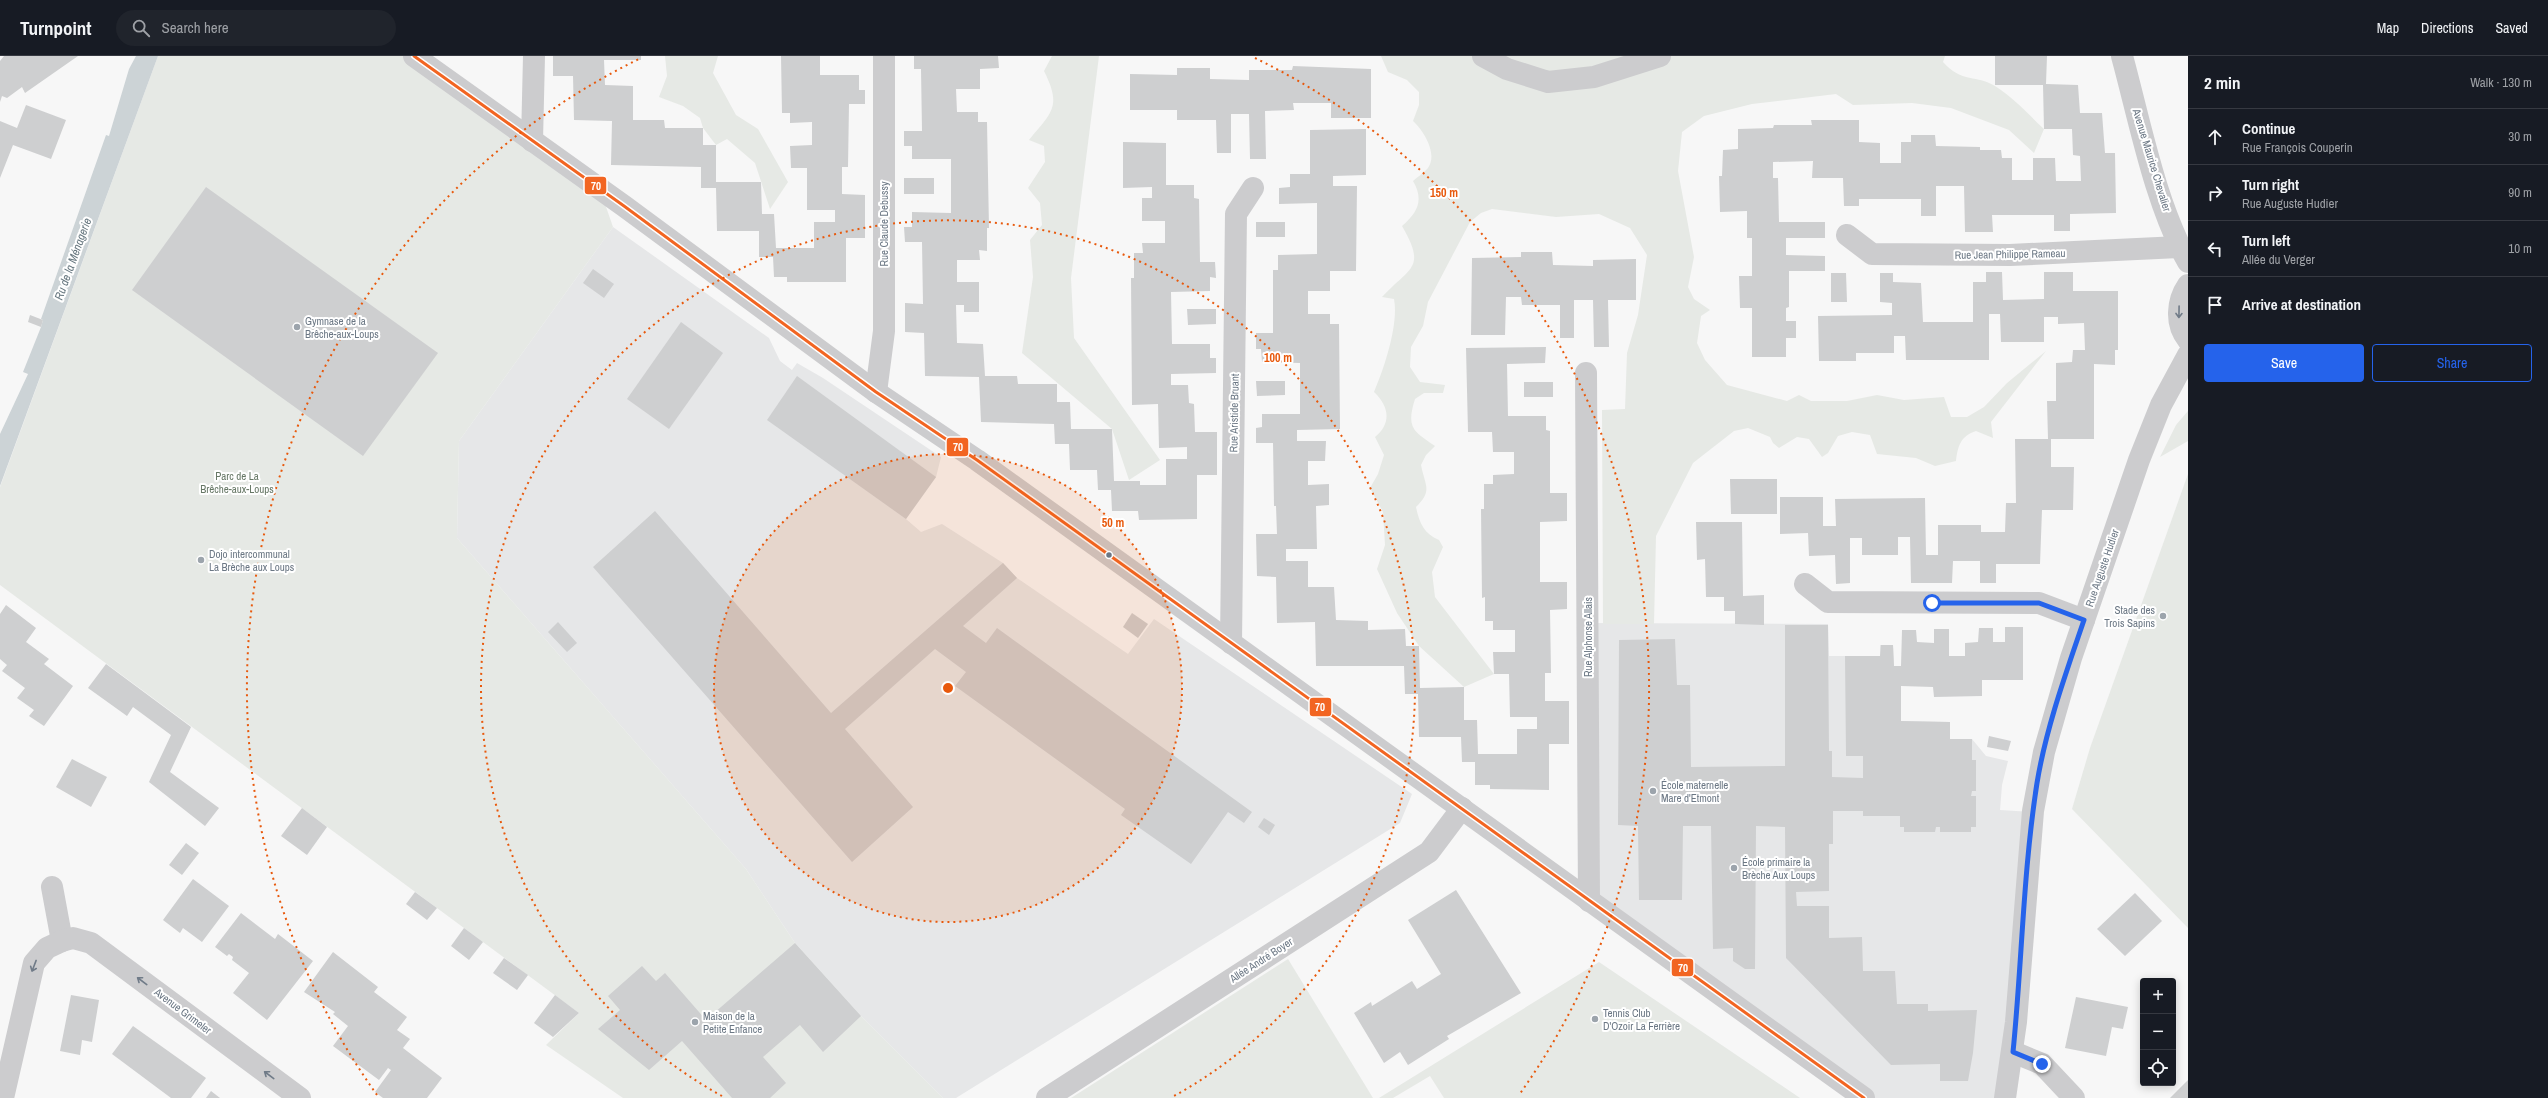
<!DOCTYPE html>
<html lang="en">
<head>
<meta charset="utf-8">
<style>
	:root { --surface:#171b24; --page:#20242c; --text:#f1f3f6; --muted:#9ea1a6; --line:#363941; --accent:#2563eb }
	body { margin:0; font-family:"Archivo Narrow",sans-serif; background:var(--page); color:var(--text) }
	.controls { position:absolute; right:12px; bottom:12px; display:grid; overflow:hidden; border-radius:4px; box-shadow:0 2px 10px #0003 }
	.controls button { width:36px; height:36px; display:grid; place-items:center; padding:0; border:0; border-bottom:1px solid var(--line); background:var(--surface); color:var(--text); font:20px sans-serif }
	.stop { position:absolute; width:12px; height:12px; margin:-9px; border:3px solid #2563eb; border-radius:50%; background:#fff }
	.stop.end { background:#2563eb; border-color:#fff; box-shadow:0 1px 4px #0008 }
	.list { margin:0; padding:0; list-style:none }
	h2 { display:flex; justify-content:space-between; align-items:center; height:52px; margin:0; padding:0 16px; font-size:17px }
	h2 small { font-size:13px; font-weight:400; color:var(--muted) }
	.list li { display:grid; grid-template-columns:26px 1fr auto; gap:12px; align-items:center; box-sizing:border-box; height:56px; padding:0 16px; border-top:1px solid var(--line) }
	.list b { display:block; font-size:15px; white-space:nowrap }
	.list p { margin:0; font-size:13px; white-space:nowrap; color:var(--muted) }
	.list em { font-size:13px; font-style:normal; color:var(--muted) }
	.actions { display:flex; gap:8px; padding:12px 16px }
	.actions a { flex:1; padding:9px 0; border:1px solid var(--accent); border-radius:4px; text-align:center; font-size:14px; color:var(--accent) }
	.actions .main { background:var(--accent); color:#fff }
	.icon { flex:none; width:22px; height:22px; fill:none; stroke:currentColor; stroke-width:2; stroke-linecap:round; stroke-linejoin:round }
	.map { position:relative; flex:none; width:2188px; height:1042px; overflow:hidden }
	header { display:flex; align-items:center; gap:24px; box-sizing:border-box; height:56px; padding:0 20px; background:var(--surface); border-bottom:1px solid var(--line) }
	header strong { font-size:19px }
	nav { display:flex; gap:22px; margin-inline-start:auto; font-size:14px }
	.search { width:280px; height:36px; background:var(--page); display:flex; align-items:center; gap:10px; box-sizing:border-box; padding:0 14px; border-radius:22px; color:var(--muted); font-size:15px }
	main { display:flex }
	aside { flex:1; background:var(--surface) }
	.map>svg:first-child { display:block }
</style>
</head>
<body>
<header>
<strong>Turnpoint</strong>
<div class="search"><svg class="icon" aria-label="search" viewBox="0 0 24 24"><circle cx="10" cy="10" r="6"/><path d="M15 15l6 6"/></svg>Search here</div>
<nav><a>Map</a><a>Directions</a><a>Saved</a></nav>
</header>
<main>
<div class="map">
<svg width="2188" height="1042" viewBox="0 0 2188 1042">
	<rect width="100%" height="100%" fill="#f7f7f7"/>
	<!-- built -->
	<g fill="#e6e7e8">
		<path d="M613,171l156,111 11,23 12,9 5,-7 26,15 118,79 -5,20 -30,42 15,13 21,-8 61,39 14,15 111,76 26,-35 258,175 -12,29 -444,275h-13l-82,-82 -66,-73 -49,-74 -289,-331 2,-97z"/>
		<path d="M1588,567l240,1 1,32h51v-11h13l1,21h7v55l49,1v17h22l14,17 22,5 -6,24 -2,25 32,2 -27,286h-141l-275,-197z"/>
	</g>
	<!-- green -->
	<g fill="#e6e9e5">
		<path d="M158,0h256l190,145 9,26 -154,214 -2,97 289,331 49,74 66,73 82,82h-320l-77,-53 33,-32 -579,-428v-98z"/>
		<path d="M665,0h53l-5,17 23,42 22,14 30,53 -18,27 -15,-46 -28,-24 -11,6 -13,-17 -3,-10 -17,-12 -24,-9 8,-21z"/>
		<path d="M1052,0h47l-28,222 3,60 86,122 -31,20 -17,-51 -90,-76 11,-76 -3,-37 12,-15 -2,-22 -12,-15 17,-26 -1,-16 -15,-6c23,-28 33,-33 15,-69z"/>
		<path d="M1381,0h564l-2,6c18,21 35,13 52,24 18,11 34,29 49,43l-10,24 -25,-23 -58,-22 -39,-5 -59,2 -17,-11 -84,10 -48,12 -22,16 -4,39 16,86 -6,30 6,12 16,11 -9,6 -4,27 8,17 22,25 60,16 12,-6 12,6h36l30,-6 27,5 40,-3 7,20h16l17,-10 23,-24 39,-32 -55,71 2,16 -17,-7c-15,5 -18,14 -20,30l-21,5 -19,-8 -39,-4 -7,-19 -18,-3 -14,4 -10,17 -6,4 -13,-18 -12,-2 -18,11 -6,-5 -3,-6 -22,-9 -14,3 -41,32 -37,73 -2,88h-51l-1,-214 23,-1 2,-56 11,-38 9,-60 -17,-27 -31,-14 -43,3 -64,-8 -11,4 -11,9 -42,80 -5,24 -12,21 -1,20 10,15 25,3 -2,8h-19l-9,6c-9,29 -2,32 20,47l-9,9 -5,10c4,21 12,25 -5,42 3,15 8,27 23,33l4,7 -11,25 3,25 59,77 -30,13 -45,-41 -22,-33 -20,-44 8,-24 -2,-33 -13,-24 8,-14 6,-19 -9,-18c17,-14 14,-31 -1,-45 10,-23 25,-68 20,-93l-12,-2c28,-30 45,-28 20,-71 16,-14 22,-26 11,-45 4,-4 11,-8 15,-13 10,-14 -4,-37 -15,-47l6,-16v-13l-12,-12 -19,-8z"/>
		<path d="M2188,355v30l-28,16 16,-32z"/>
		<path d="M2188,418v454l-116,-119 18,-61z"/>
		<path d="M1288,903l85,139h-302z"/>
		<path d="M1599,906l201,136h-356l-14,-22 -37,22h-14z"/>
	</g>
	<!-- water -->
	<path fill="#ccd3d6" d="M136,0h22l-158,430v-52l28,-60 -5,-2 18,-45 2,-7 -2,-1 65,-184 3,1 20,-67z"/>
	<!-- building -->
	<g fill="#cecfd0">
		<path d="M4,0h74l-53,37 -3,-6 -15,11 -5,-2 -2,6v-41z"/>
		<path d="M553,0h88v4h-37l1,25 28,1v34h31l1,8h38v17h13v37h45l1,32h12l2,34h38v-26h21v-12h-28v-42h-16l-1,-22 22,-1v-23l-22,1v-10h-8l-1,-57h39v19h39v15h6v14h-16l-1,63h-6v27l23,1v43h-19v44h-59v-5h-13l-1,-20h-14v-26h-42l-1,-43h-15v-21l-90,-2 1,-44 -38,-1 -1,-44h-20z"/>
		<path d="M914,0h84l1,12 -19,1v20h-24l1,23h21v10h9l2,106h-2v23l-8,-1 1,10h-23v22h22v30h-15v-7h-8l1,38 26,1 2,32h32l1,8h39v18h13l1,27h41l2,52h26v4h26v-26h21v-12l-28,1 -1,-44 -26,1 -1,-127h3v-25h9l-1,-10h23v-22h-23v-23h10v-11l-29,1v-46l43,1v42h28v13l5,1 1,63h15l1,16 -6,-1v14l-39,1 1,52h38v14h6v15l-45,1v11h17l1,18 5,1 1,28h22v43h-20v44l-58,1 -1,-9h-26l-1,-21h-13l-1,-20h-27l-1,-26h-14l-1,-20 -73,-2 -2,-45 -54,-1 -1,-43 -19,-1v-29l18,1 -1,-62h-17l-1,-15h8v-15l39,1v-54h-39v-13h-8v-15h18l-1,-62h-7z"/>
		<path d="M1995,0h52l-1,28 32,1 2,28h22l3,40h10l1,60 -46,1v17h-16v-16h-62l1,17h-28l-1,-46h-28v30h-15v-17h-62v7h-15l-1,-28h-31l1,-17 -40,1v16h5l1,44h46v16h-39v17l39,1v15h-36v36l-3,1v13h10v17h-10v19h-34v-49h-12l-1,-32h13v-38h-5v-27l-27,1 -1,-36h3l1,-26 15,-1v-20l35,-1 1,-3h38l-1,-5h48v22l21,1v20h21v-21h10v-7h24l1,11 44,1v3h21l1,8h10v22h21v-22h22l1,23h25l-1,-25 -7,-1 -1,-26h-28l-1,-44h-48z"/>
		<path d="M1293,10l78,3v49h-40v-15h-38l1,7 -29,1 1,48h-16l-1,-45h-18v39h-14l-1,-33h-39v-10h-47v-36l47,1v-7h33v11l39,1v-10h43z"/>
		<path d="M26,49l40,15 -15,39 -38,-14 -13,33v-57l17,7z"/>
		<path d="M1366,73v46l-33,1v10h24l-1,85h-26v20h-22v23h22v10h9l1,105 -43,1v11h29l-1,20h-17v24l21,-1v21l-13,1 1,43h-31v12h22v26h26l2,33 32,1v9l37,-1 1,17h13l1,42 44,-1v33h13l1,34h39v-25h20v-12h-27l-1,-43h-15l-1,-22h22v-22h-22v-9h-8v-24l-3,1 -1,-89h3v-25h9v-9l21,-1v-22h-21l-1,-20h-24l-2,-84 80,-1 -1,16 -38,1 1,52h38v14l4,1v62h17v28l-27,1v60h27v27l-17,1 1,63h-6v28h24v43h-20v46l-59,-1v-4h-15v-23h-13l-1,-25h-42l-1,-43h-13l-1,-28h-88l-1,-44 -38,1 -1,-46 -19,-1 -1,-42h21l-1,-28h-2l-1,-63h-17v-15l6,-1v-13h38v-51l-38,-1 -1,-13h-5v-16h17v-63h5v-15l39,-1v-51l-38,1v-16l11,-1v-13h20v-44z"/>
		<rect x="904" y="122" width="30" height="16"/>
		<path d="M206,131l232,166 -75,103 -231,-166z"/>
		<rect x="1256" y="166" width="29" height="15"/>
		<path d="M1521,196h31l1,13 40,1v-6l43,-1v41h-28l1,47h-15l-1,-47h-19v38h-14v-33h-38l-1,-8h-15l-1,38h-34l1,-77 49,-1z"/>
		<path d="M593,213l21,15 -10,14 -21,-15z"/>
		<path d="M1986,216h16l1,28 41,-1v-27h29v19h45v59h-3v15l-21,-1v75h-43v28h23l-1,43h-31l-2,54h-44v19h-16v-22h-27l-1,22h-41l-1,-46h-12v18h-36v-17h-12v45l-14,1 -1,-29 -26,1 -1,-23 -28,1v-37h43v29h13l-1,-27 90,-1 1,57h12v-30h43v7h24l1,-29h10l-1,-64h33l-1,-38h9v-38l16,-1 1,-12h12l-1,-27 -26,1v-7h-14v25h-43l-1,-28h-11v46h-83l-1,-24h-11v17h-38v8h-37l-1,-45 74,-1v-12l-12,-1v-29h13v9l28,1 2,39h50v-40h13z"/>
		<path d="M1831,217h15l1,29h-16z"/>
		<path d="M1187,253h29v15l-28,1z"/>
		<path d="M30,259l13,5 -2,7 -13,-5z"/>
		<path d="M681,266l42,31 -54,76 -42,-30z"/>
		<path d="M797,320l139,101 -30,42 -139,-99z"/>
		<path d="M1256,325h29v14l-28,1z"/>
		<rect x="1524" y="326" width="29" height="15"/>
		<path d="M1730,423h47v35h-46z"/>
		<path d="M655,455l176,202 172,-150 14,15 -54,48 23,17 11,-15 255,184 -8,11 -16,-11 -37,52 -70,-49 4,-6 -170,-123 11,-14 -31,-23 -90,80 68,78 -61,55 -259,-295z"/>
		<path d="M1696,466h46l1,74 21,-1v30l-29,-1v-13h-11v-14h-18l-1,-38 -8,1z"/>
		<path d="M6,549l30,23 -10,14 23,17 -5,5 29,22 -29,40 -15,-10 5,-6 -17,-12 8,-10 -23,-17 5,-6 -7,-6v-45z"/>
		<path d="M1132,557l16,11 -10,14 -15,-11z"/>
		<path d="M558,566l19,21 -10,9 -19,-20z"/>
		<path d="M1785,569h43l1,126h3v26l31,1v-22h-17l-1,-100h35l1,-11h12l1,21h7l1,-36h14l1,12 17,1v-14h15v27h16v-13l13,-1 1,-14h14v14h12v-15h18v53h-41v16l-48,1 -1,-10 -32,-1v35l49,1v17h22v21h4v31h-4l-1,5h5v31h-5v5h-31v-5h-4l-1,5h-31v-5h-4v-11h-37v-5h-30v33h-4v47l-33,1 1,14h32v32l33,-1 1,34h32l2,33h31v7l49,-1 -4,43 -5,28h-28v-17l-49,1 -105,-107 -1,-131 -29,-1 -1,143h-10l-12,-8v-13l-20,1 -2,-123h-28l-1,74h-43l-1,-74 -20,-1 1,-185 56,-1 2,46h13l1,82 94,-1z"/>
		<path d="M106,608l85,63 -21,45 49,36 -14,18 -56,-44 22,-47 -38,-28 -6,9 -39,-28z"/>
		<path d="M1989,680l22,5 -3,10 -21,-4z"/>
		<path d="M72,703l35,18 -16,30 -35,-20z"/>
		<path d="M302,752l25,19 -20,28 -26,-19z"/>
		<path d="M1264,762l11,7 -6,10 -11,-8z"/>
		<path d="M186,787l13,10 -17,22 -13,-10z"/>
		<path d="M193,823l36,27 -27,36 -19,-14 -3,5 -17,-13z"/>
		<path d="M1456,834l65,103 -74,43 2,3 -41,26 -8,-13 -16,11 -30,-50 17,-11 1,4 40,-25 5,8 24,-15 -33,-54z"/>
		<path d="M415,836l22,16 -10,12 -21,-16z"/>
		<path d="M2135,837l27,28 -37,35 -28,-27z"/>
		<path d="M241,857l34,26 3,-5 35,27 -46,59 -34,-27 16,-20 -17,-13 1,-3 -4,-3 -2,2 -12,-9z"/>
		<path d="M464,872l19,14 -14,18 -18,-14z"/>
		<path d="M795,887l66,73 -38,36 -23,-27 -37,32 23,26 -16,15h-38l-50,-57 -33,29 -51,-41 22,-19 -12,-14 34,-30 14,15 9,-8 41,47z"/>
		<path d="M333,896l45,35 -4,5 33,25 -10,13 13,9 -7,9 39,30 -15,20h-44l-8,-6 16,-22 -3,-2 -9,12 -46,-34 15,-20 -15,-12 2,-2 -31,-20z"/>
		<path d="M504,902l24,17 -11,15 -24,-17z"/>
		<path d="M71,939l28,5 -7,42 -10,-2 -2,15 -20,-4z"/>
		<path d="M555,939l24,18 -26,24 -19,-14z"/>
		<path d="M2076,941l52,10 -5,22 -11,-2 -6,29 -41,-8z"/>
		<path d="M133,970l73,52 -15,20h-20l-59,-44z"/>
		<path d="M2188,1024v18h-18z"/>
		<path d="M211,1035l9,7h-14z"/>
	</g>
	<g fill="none" stroke-linecap="round" stroke-linejoin="round">
		<!-- minor -->
		<g stroke="#ccccce" stroke-width="22">
			<path d="M414,0l210,150 252,186 101,68 887,638"/>
			<path d="M1483,0l24,13 41,13 46,-5 66,-21"/>
			<path d="M2122,0c18,66 33,147 66,206"/>
			<path d="M532,85l2,-85"/>
			<path d="M1847,179l25,19 138,1 169,-8"/>
			<path d="M2188,229c-11,16 -13,39 0,55"/>
			<path d="M1586,317l3,528"/>
			<path d="M876,336l8,-61v-275"/>
			<path d="M1805,528l23,18 211,1 45,17"/>
			<path d="M1231,587l5,-429 17,-26"/>
			<path d="M52,831l10,54"/>
			<path d="M2013,996l29,12 32,34"/>
			<path d="M3,1042l31,-135 13,-15 15,-7 11,-3 18,5 209,155"/>
			<path d="M1047,1042l382,-246 33,-44"/>
			<path d="M2005,1042l11,-76 17,-211 11,-59 27,-94 68,-198 22,-55 27,-50"/>
		</g>
		<!-- bus-1 casing -->
		<g stroke="#fff" stroke-width="6">
			<path id="bus-1" d="M414,0l210,150 252,186 101,68 887,638"/>
		</g>
		<!-- bus-1 -->
		<use href="#bus-1" stroke="#f26522" stroke-width="3"/>
	</g>
	<!-- one-way arrows -->
	<defs><path id="oneway-shaft" d="M-6 0H5M1.5-3L5.5 0L1.5 3" fill="none" stroke-width="1.6" stroke-linecap="round" stroke-linejoin="round"/></defs>
	<g stroke="#707b88">
		<use href="#oneway-shaft" transform="translate(2179 256) rotate(91)"/>
		<use href="#oneway-shaft" transform="translate(34 910) rotate(111)"/>
		<use href="#oneway-shaft" transform="translate(142 925) rotate(-143)"/>
		<use href="#oneway-shaft" transform="translate(269 1019) rotate(-143)"/>
	</g>
	<g fill="none" stroke-linecap="round" stroke-linejoin="round">
		<!-- route -->
		<path stroke="#2563eb" stroke-width="5" d="M1932,547h107l45,17c-18,53 -38,108 -47,163 -14,89 -15,180 -24,269l29,12"/>
	</g>
	<!-- distance rings -->
	<circle cx="948" cy="632" r="234" fill="#e8590c" fill-opacity=".12"/>
	<g fill="none" stroke="#e8590c" stroke-width="2" stroke-dasharray="2 4">
		<circle cx="948" cy="632" r="234"/>
		<path d="M722 1040A467 467 0 1 1 1174 1040"/>
		<path d="M377 1039A701 701 0 0 1 641 2M1255 2A701 701 0 0 1 1519 1039"/>
	</g>
	<!-- markers -->
	<g fill="#9ca4ac" stroke="#fff" stroke-width="1.5">
		<circle cx="297" cy="271" r="4"/>
		<circle cx="201" cy="504" r="4"/>
		<circle cx="2163" cy="560" r="4"/>
		<circle cx="1653" cy="735" r="4"/>
		<circle cx="1734" cy="812" r="4"/>
		<circle cx="1595" cy="963" r="4"/>
		<circle cx="695" cy="966" r="4"/>
	</g>
	<circle fill="#6b7784" stroke="#fff" stroke-width="1.5" cx="1109" cy="499" r="3.5"/>
	<g text-anchor="middle" dominant-baseline="central" stroke-width="4" stroke-linejoin="round" paint-order="stroke">
		<!-- street labels -->
		<g font-size="11" fill="#6b7784" stroke="#fff">
			<text transform="translate(2152 104) rotate(73)">Avenue Maurice Chevalier</text>
			<text transform="translate(884 168) rotate(-90)">Rue Claude Debussy</text>
			<text transform="translate(2010 198) rotate(-1)">Rue Jean Philippe Rameau</text>
			<text transform="translate(1234 357) rotate(-89)">Rue Aristide Bruant</text>
			<text transform="translate(2102 512) rotate(-71)">Rue Auguste Hudier</text>
			<text transform="translate(1588 581) rotate(-90)">Rue Alphonse Allais</text>
			<text transform="translate(1261 904) rotate(-33)">Allée André Boyer</text>
			<text transform="translate(183 955) rotate(37)">Avenue Grimeler</text>
		</g>
		<!-- poi labels -->
		<g font-size="11" fill="#6b7784" stroke="#fff" text-anchor="start">
			<text x="305" y="265">Gymnase de la<tspan x="305" dy="13">Brêche-aux-Loups</tspan></text>
			<text x="209" y="498">Dojo intercommunal<tspan x="209" dy="13">La Brèche aux Loups</tspan></text>
			<text x="2155" y="554" text-anchor="end">Stade des<tspan x="2155" dy="13">Trois Sapins</tspan></text>
			<text x="1661" y="729">École maternelle<tspan x="1661" dy="13">Mare d'Etmont</tspan></text>
			<text x="1742" y="806">École primaire la<tspan x="1742" dy="13">Brèche Aux Loups</tspan></text>
			<text x="1603" y="957">Tennis Club<tspan x="1603" dy="13">D'Ozoir La Ferrière</tspan></text>
			<text x="703" y="960">Maison de la<tspan x="703" dy="13">Petite Enfance</tspan></text>
		</g>
		<!-- park labels -->
		<g font-size="11" fill="#667765" stroke="#fff">
			<text x="237" y="420">Parc de La<tspan x="237" dy="13">Brêche-aux-Loups</tspan></text>
		</g>
		<!-- water labels -->
		<g font-size="12" font-style="italic" fill="#67777f" stroke="#fff">
			<text transform="translate(73 203) rotate(-70)">Ru de la Ménagerie</text>
		</g>
	</g>
	<circle cx="948" cy="632" r="6" fill="#e8590c" stroke="#fff" stroke-width="2"/>
	<g font-size="12" text-anchor="middle" font-weight="bold" fill="#e8590c" stroke="#fff" stroke-width="4" stroke-linejoin="round" paint-order="stroke">
		<text x="1444" y="141">150 m</text>
		<text x="1278" y="306">100 m</text>
		<text x="1113" y="471">50 m</text>
	</g>
	<g stroke="#fff" stroke-width="1.5">
		<rect x="584" y="120" width="23" height="19" rx="4" fill="#f26522"/>
		<rect x="946" y="381" width="23" height="20" rx="4" fill="#f26522"/>
		<rect x="1309" y="641" width="23" height="20" rx="4" fill="#f26522"/>
		<rect x="1671" y="902" width="23" height="19" rx="4" fill="#f26522"/>
	</g>
	<g font-size="11" text-anchor="middle" font-weight="bold" fill="#fff">
		<text x="596" y="134">70</text>
		<text x="958" y="395">70</text>
		<text x="1320" y="655">70</text>
		<text x="1683" y="916">70</text>
	</g>
</svg>
<div class="controls">
<button>+</button>
<button>−</button>
<button><svg class="icon" aria-label="locate" viewBox="0 0 24 24"><circle cx="12" cy="12" r="6"/><path d="M12 2v4M12 18v4M2 12h4M18 12h4"/></svg></button>
</div>
<div class="stop" style="left:1932px;top:547px"></div>
<div class="stop end" style="left:2042px;top:1008px"></div>
</div>
<aside>
<h2>2 min<small>Walk · 130 m</small></h2>
<ul class="list">
<li><svg class="icon" aria-label="ahead" viewBox="0 0 24 24"><path d="M12 20V5M6 11l6-6 6 6"/></svg><div><b>Continue</b><p>Rue François Couperin</p></div><em>30 m</em></li>
<li><svg class="icon" aria-label="right" viewBox="0 0 24 24"><path d="M7 20v-9h11M14 6l5 5-5 5"/></svg><div><b>Turn right</b><p>Rue Auguste Hudier</p></div><em>90 m</em></li>
<li><svg class="icon" aria-label="left" viewBox="0 0 24 24"><path d="M17 20v-9H6M10 6l-5 5 5 5"/></svg><div><b>Turn left</b><p>Allée du Verger</p></div><em>10 m</em></li>
<li><svg class="icon" aria-label="arrive" viewBox="0 0 24 24"><path d="M6 21V4h12l-3 4 3 4H6"/></svg><div><b>Arrive at destination</b></div></li>
</ul>
<div class="actions"><a class="main">Save</a><a>Share</a></div>
</aside>
</main>
</body>
</html>
